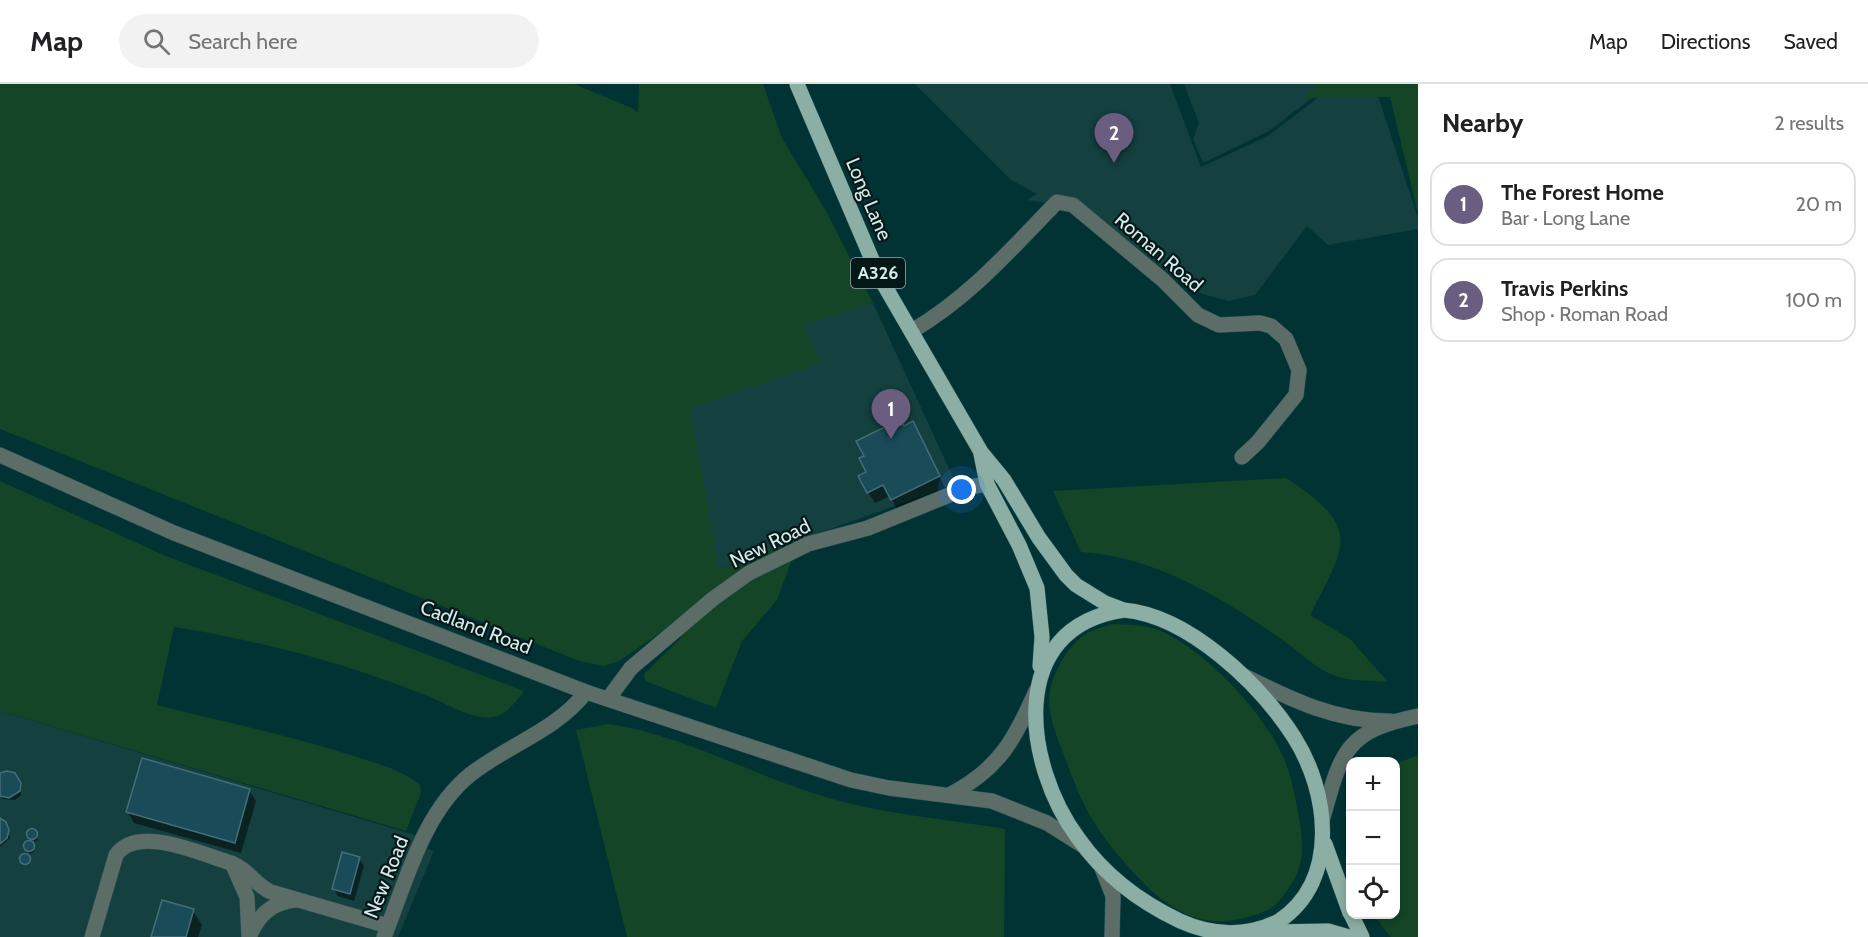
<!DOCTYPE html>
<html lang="en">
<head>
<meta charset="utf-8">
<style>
	:root { --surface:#fff; --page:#f2f2f2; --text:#202124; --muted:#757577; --line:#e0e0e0; --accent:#6b5d7f }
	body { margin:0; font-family:Cabin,sans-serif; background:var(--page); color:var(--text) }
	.controls { position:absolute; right:18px; bottom:18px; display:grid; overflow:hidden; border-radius:12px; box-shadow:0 3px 9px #0003 }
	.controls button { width:54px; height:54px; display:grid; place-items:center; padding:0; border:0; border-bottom:2px solid var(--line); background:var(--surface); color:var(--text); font:30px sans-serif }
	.you { position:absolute; left:962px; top:406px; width:21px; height:21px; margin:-15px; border:4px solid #fff; border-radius:50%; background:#1a73e8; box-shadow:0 0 0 9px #1a73e833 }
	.badge { display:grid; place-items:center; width:39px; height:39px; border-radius:50%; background:var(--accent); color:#fff; font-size:20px; font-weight:700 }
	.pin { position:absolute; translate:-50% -50px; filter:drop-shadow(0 2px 3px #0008) }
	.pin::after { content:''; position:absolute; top:32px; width:21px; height:18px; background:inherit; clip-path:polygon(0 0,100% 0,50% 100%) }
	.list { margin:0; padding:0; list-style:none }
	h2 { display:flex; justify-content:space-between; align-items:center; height:78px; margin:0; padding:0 24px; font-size:26px }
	h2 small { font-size:20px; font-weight:400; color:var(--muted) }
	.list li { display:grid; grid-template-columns:39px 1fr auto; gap:18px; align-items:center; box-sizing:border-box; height:84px; margin:0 12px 12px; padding:0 12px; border:2px solid var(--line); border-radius:18px }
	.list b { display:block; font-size:22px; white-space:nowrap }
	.list p { margin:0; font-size:20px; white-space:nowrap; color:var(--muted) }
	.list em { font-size:20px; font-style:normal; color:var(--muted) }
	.icon { flex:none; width:33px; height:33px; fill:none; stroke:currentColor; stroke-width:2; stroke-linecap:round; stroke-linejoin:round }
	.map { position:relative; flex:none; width:1418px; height:853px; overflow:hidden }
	header { display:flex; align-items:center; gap:36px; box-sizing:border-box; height:84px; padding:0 30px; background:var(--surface); border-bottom:2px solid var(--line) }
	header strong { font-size:28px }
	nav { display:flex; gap:33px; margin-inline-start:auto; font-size:21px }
	.search { width:420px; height:54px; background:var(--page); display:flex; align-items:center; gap:15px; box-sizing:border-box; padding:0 21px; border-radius:33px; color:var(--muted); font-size:22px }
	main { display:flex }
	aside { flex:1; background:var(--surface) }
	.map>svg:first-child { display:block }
</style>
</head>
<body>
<header>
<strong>Map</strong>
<div class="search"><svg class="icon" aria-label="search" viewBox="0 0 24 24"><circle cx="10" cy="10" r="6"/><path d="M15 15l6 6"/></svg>Search here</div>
<nav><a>Map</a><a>Directions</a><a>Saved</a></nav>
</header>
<main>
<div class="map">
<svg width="1418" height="853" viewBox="0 0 1418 853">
	<rect width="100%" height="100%" fill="#023334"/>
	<!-- built -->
	<g fill="#144040">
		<path d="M915,0h255l31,83 67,-31 68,-52h38l44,134v11l-90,16 -21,-19 -52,69 -26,6 -23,-6 -20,-8 -98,-78 -61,-9 10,-6 -26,-14z"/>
		<path d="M1184,0h146l-61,47 -66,32 -10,-24 6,-16z"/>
		<path d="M873,219l83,181 -237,85 -54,-219z"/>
		<path d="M0,627l425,127 -4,8 13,5 -36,86h-398z"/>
	</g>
	<!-- green -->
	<g fill="#144526">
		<path d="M0,0h574l58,24 6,5 1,-29h124l19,54 44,73 47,92 -70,22 18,38 -131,45 29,161 73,-26 3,8 -18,49 -35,41 -26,67 -71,-27 -1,-7 37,-36 -15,-9 -47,32 -15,5 -25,-5 -579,-232z"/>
		<path d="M1317,0h101v130l-28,-117 -87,1z"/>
		<path d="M1286,394c77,50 60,66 24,137l40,24 38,43c-17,-2 -39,0 -55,-7 -20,-8 -38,-27 -56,-39 -60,-41 -122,-79 -196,-84l-28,-61z"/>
		<path d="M0,397l166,75 358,135c-8,10 -17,24 -31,26 -20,4 -49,-15 -68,-22 -79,-32 -167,-55 -251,-68l-17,78c63,16 126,29 187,48 27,9 54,14 76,32l1,8 -15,38 -406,-120z"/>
		<path d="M1112,540c16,1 33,0 49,7 44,20 95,74 118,117 11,20 15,43 19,65 5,25 8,47 -6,70 -6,9 -13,22 -24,27 -58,25 -95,6 -135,-38 -36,-40 -49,-61 -67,-112 -8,-21 -20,-46 -16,-70 4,-19 19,-46 36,-56 7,-5 18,-7 26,-10z"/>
		<path d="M609,640c73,11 137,48 207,70 61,20 126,24 189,35l-1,108h-377l-51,-207z"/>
		<path d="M1418,671v182h-27l-18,-22 23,-1v-150z"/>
	</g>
	<!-- shadow -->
	<g fill="#0007">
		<path d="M904,343l15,7 26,54 -47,23 -8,-15 -15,7 -7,-11v-19z"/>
		<path d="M0,691l19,5 2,15 -6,5 -12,-1 -3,-4z"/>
		<path d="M249,706l7,11 -15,52 -107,-30 -6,-11z"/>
		<path d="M0,737l7,6 3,11 -10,9z"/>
		<path d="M33,747l5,9 -3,2 -6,-9z"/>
		<path d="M30,759l4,9 -5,2 -3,-10z"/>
		<path d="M27,772l2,4 -6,2 -2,-4z"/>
		<path d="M359,775l5,7 -10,35 -16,-5 -4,-7z"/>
		<path d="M193,827l9,14 -4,12h-46z"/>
	</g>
	<!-- building -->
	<g fill="#194b58" stroke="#456d78" stroke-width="1.5">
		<path d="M901,335l3,7 9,-5 27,55 -49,24 -8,-15 -16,8 -9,-17 8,-4 -7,-14 5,-2 -8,-15z"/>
		<path d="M142,674l108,31 -15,54 -109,-31z"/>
		<path d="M7,687l8,2 6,10 -1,8 -11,7 -9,-2v-23z"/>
		<path d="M0,734l6,4 3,8 -2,8 -7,6z"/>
		<circle cx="32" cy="750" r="5.5"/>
		<circle cx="29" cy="762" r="5.5"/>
		<path d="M342,768l18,5 -10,37 -18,-5z"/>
		<circle cx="25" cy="775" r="5.5"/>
		<path d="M162,816l32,9 -8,28h-35z"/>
	</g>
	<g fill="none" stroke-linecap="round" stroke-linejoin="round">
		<!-- minor casing -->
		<g stroke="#245051" stroke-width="16">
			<g id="minor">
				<path d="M912,247c59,-35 98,-81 145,-129l16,3 90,75 35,35 21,10 41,-2 11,3 15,13 13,31 -3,25 -38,47 -16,15"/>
				<path d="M0,371l174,78 412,159 265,88 38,8 103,13 55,22 38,24"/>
				<path d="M1244,592c48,24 93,46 147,45"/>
				<path d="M608,615l23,-31 83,-70 35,-25 59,-29 60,-16 101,-41 18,-3"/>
				<path d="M951,710c48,-25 64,-55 85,-103"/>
				<path d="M1322,737c19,-68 22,-90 96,-105"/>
				<path d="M232,779l15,34 2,40"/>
				<path d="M1102,784l11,28 -1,41"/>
				<path d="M251,849c9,-20 23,-31 45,-33"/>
				<path d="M92,853l24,-82c22,-31 85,-1 115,8 17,6 24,22 40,29l117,34"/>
				<path d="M384,853c22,-55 39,-125 87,-163 37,-29 86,-44 115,-82"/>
			</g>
		</g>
		<!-- major casing -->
		<g stroke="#245051" stroke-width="16">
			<g id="major">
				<path d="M797,0l82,192 102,176 23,28 35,58 27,37 10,10 29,18 16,6"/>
				<path d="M981,370l6,30 32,61 18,43 5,49 -2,29"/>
				<path d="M1124,526c65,6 136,74 170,127 35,55 46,143 -15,184 -31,16 -66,15 -99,0 -40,-19 -76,-46 -102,-83 -54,-73 -73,-211 46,-228z"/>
				<path d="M1325,760l25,69"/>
				<path d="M1351,830l11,23"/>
				<path d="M1263,848l65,-1 21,6"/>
			</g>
		</g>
		<!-- minor -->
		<use href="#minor" stroke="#5c6d68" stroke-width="15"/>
		<!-- major -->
		<use href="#major" stroke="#8bafa4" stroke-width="15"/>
	</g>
	<g text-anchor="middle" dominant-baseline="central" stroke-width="4.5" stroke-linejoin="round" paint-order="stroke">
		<!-- shield labels -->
		<rect fill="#061718" stroke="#96abac" stroke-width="1.5" x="851" y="174" width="54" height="30" rx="4.5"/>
		<g font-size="18" font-weight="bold" fill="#d4ebeb">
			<text x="878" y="189">A326</text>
		</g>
		<!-- street labels -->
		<g font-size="20" fill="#d4ebeb" stroke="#061718">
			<text transform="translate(869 115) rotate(67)">Long Lane</text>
			<text transform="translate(1159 168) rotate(41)">Roman Road</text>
			<text transform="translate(770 459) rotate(-26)">New Road</text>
			<text transform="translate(476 543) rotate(21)">Cadland Road</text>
			<text transform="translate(386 793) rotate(-68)">New Road</text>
		</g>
	</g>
</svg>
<div class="controls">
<button>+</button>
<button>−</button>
<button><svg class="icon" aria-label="locate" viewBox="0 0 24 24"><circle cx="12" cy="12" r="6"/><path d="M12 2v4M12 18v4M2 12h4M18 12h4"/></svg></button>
</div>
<div class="you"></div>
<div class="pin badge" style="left:891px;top:355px">1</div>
<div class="pin badge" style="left:1114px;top:79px">2</div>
</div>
<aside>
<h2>Nearby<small>2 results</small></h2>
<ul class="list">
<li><span class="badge">1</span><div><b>The Forest Home</b><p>Bar · Long Lane</p></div><em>20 m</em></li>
<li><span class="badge">2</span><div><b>Travis Perkins</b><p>Shop · Roman Road</p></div><em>100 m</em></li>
</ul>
</aside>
</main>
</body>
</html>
